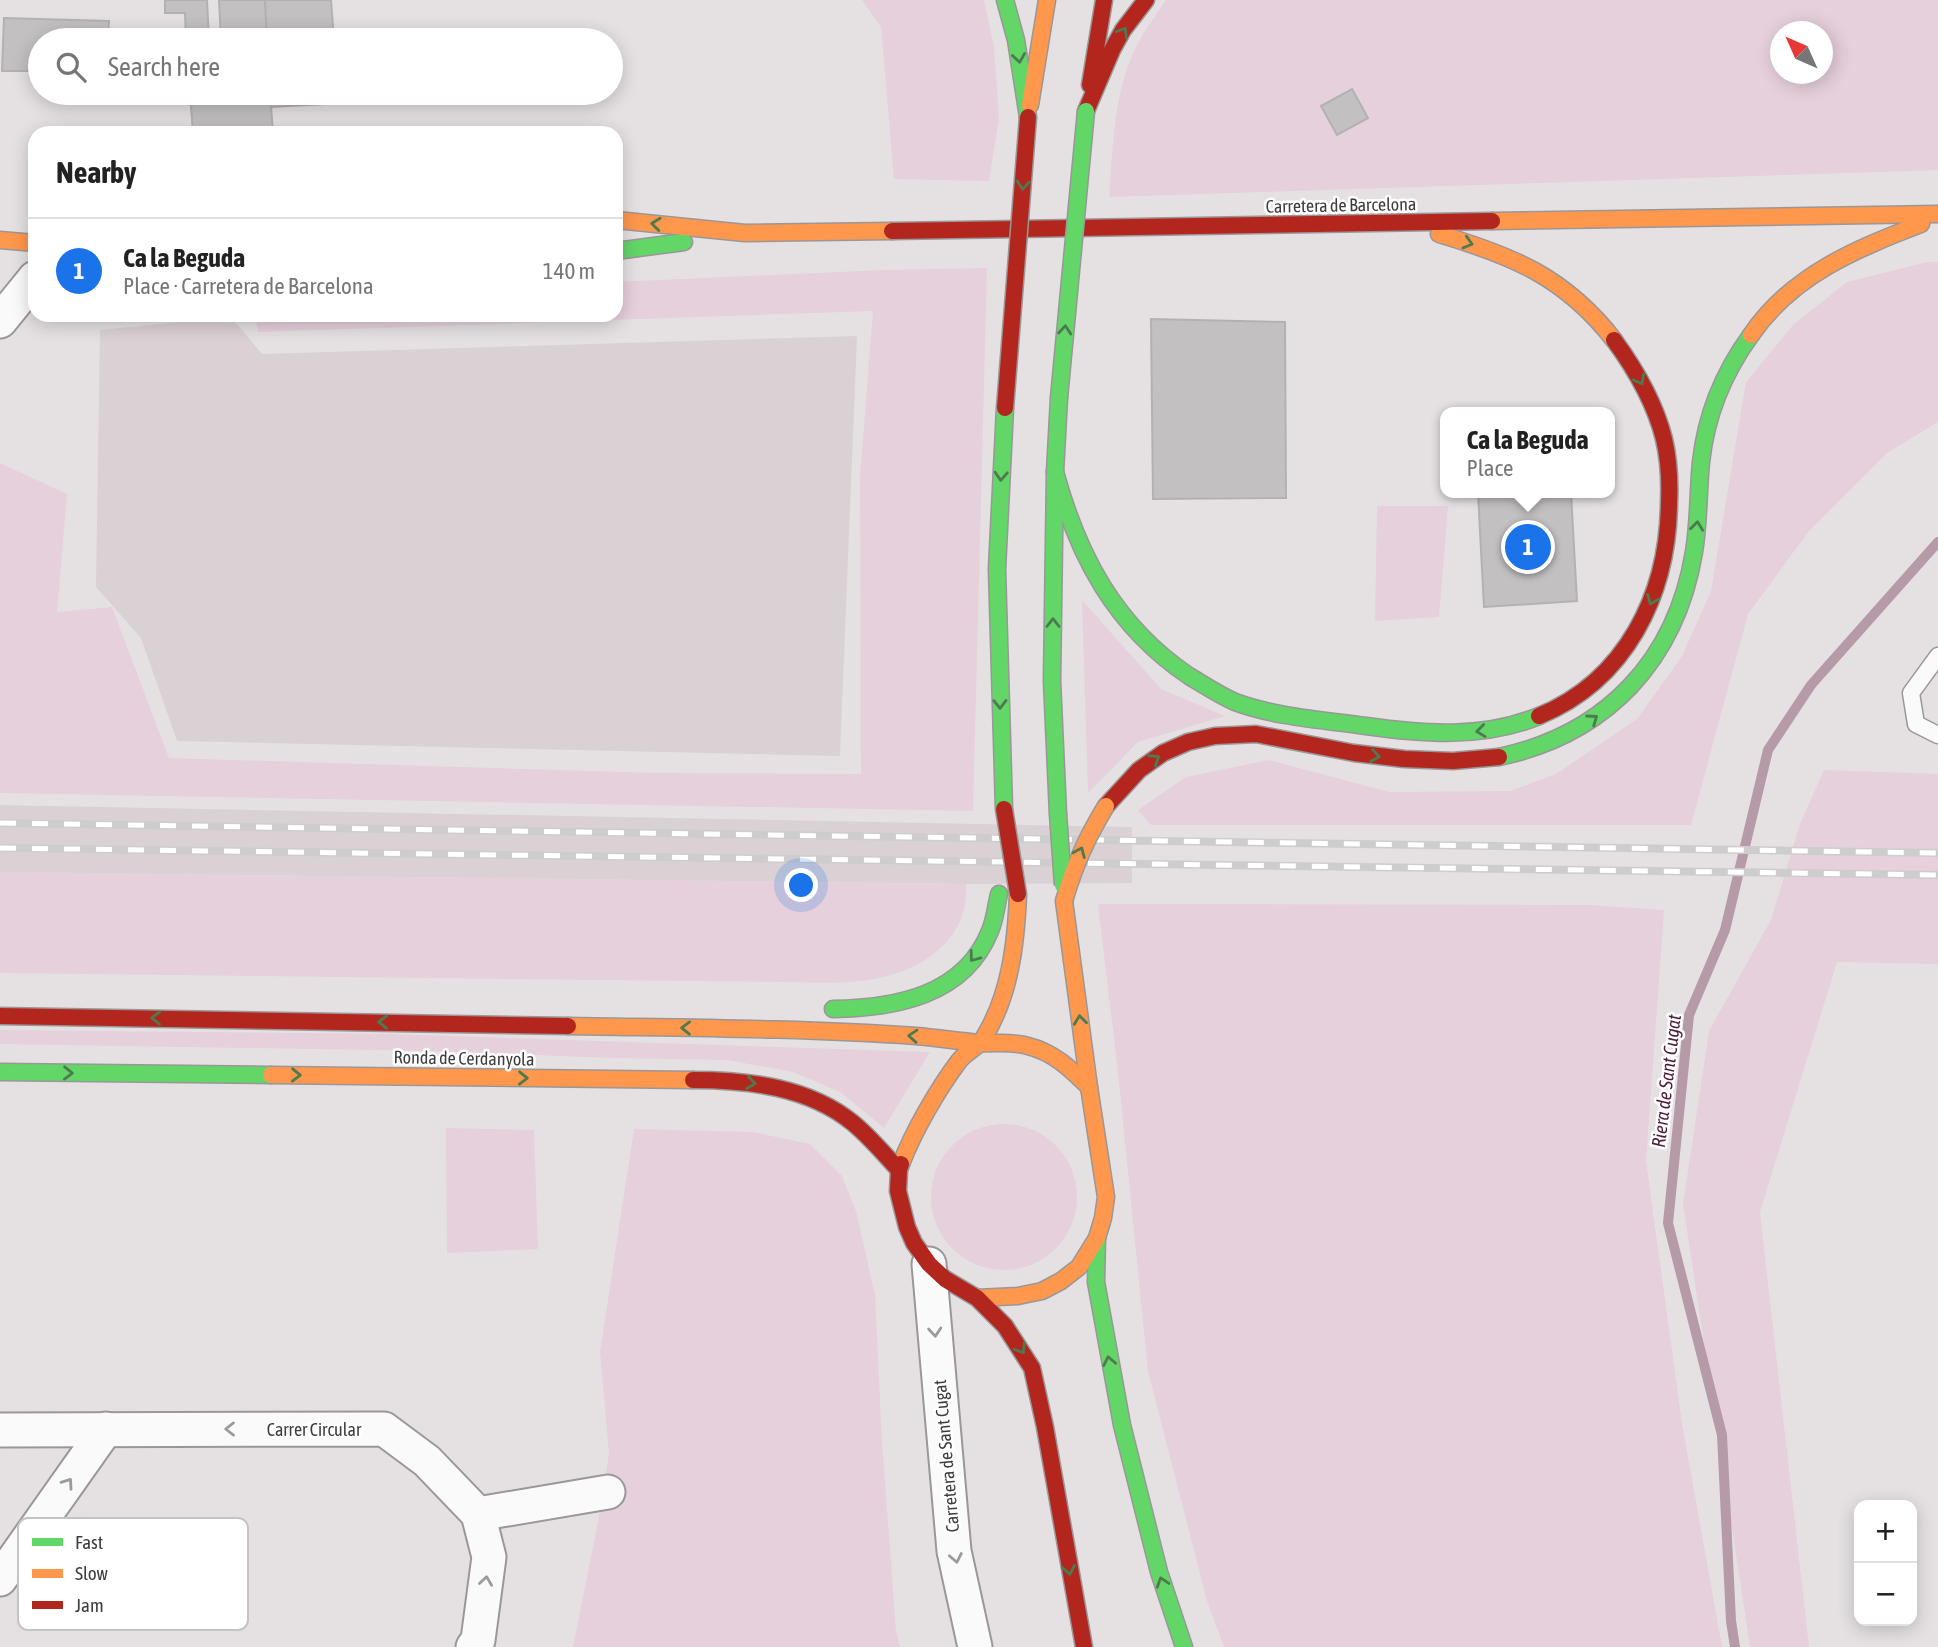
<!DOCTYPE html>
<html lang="en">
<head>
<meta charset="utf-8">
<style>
	:root { --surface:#fff; --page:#f6f6f6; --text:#222; --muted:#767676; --line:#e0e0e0; --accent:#1a73e8 }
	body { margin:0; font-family:"Asap Condensed",sans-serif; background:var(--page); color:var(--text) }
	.controls { position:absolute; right:21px; bottom:21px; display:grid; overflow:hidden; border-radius:14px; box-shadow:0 4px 18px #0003 }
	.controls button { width:63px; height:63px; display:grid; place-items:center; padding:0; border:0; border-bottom:2px solid var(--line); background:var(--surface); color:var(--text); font:35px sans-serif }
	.compass { position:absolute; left:1770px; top:21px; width:63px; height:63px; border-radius:50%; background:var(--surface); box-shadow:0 4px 18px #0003; rotate:315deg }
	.you { position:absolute; left:802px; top:886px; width:24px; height:24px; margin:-18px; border:5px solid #fff; border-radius:50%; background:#1a73e8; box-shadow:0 0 0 10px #1a73e833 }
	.badge { display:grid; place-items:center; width:46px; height:46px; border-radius:50%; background:var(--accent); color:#fff; font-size:23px; font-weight:700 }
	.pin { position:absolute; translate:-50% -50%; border:4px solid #fff; box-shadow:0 2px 7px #0006 }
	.popup { position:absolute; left:1440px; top:407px; width:175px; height:91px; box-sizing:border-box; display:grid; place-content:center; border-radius:14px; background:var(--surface); filter:drop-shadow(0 2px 5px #0005); font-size:23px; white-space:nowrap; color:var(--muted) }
	.popup b { font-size:26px; color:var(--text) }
	.popup::after { content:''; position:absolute; left:50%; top:100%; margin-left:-14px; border:14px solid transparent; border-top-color:var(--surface) }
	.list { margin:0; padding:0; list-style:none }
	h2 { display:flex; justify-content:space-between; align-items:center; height:91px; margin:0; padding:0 28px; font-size:30px }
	h2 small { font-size:23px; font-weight:400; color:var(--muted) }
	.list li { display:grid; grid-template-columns:46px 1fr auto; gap:21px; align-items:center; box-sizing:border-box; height:105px; padding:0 28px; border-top:2px solid var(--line) }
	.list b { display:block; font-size:26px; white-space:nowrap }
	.list p { margin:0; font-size:23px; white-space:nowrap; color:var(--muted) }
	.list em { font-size:23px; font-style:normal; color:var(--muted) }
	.icon { flex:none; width:38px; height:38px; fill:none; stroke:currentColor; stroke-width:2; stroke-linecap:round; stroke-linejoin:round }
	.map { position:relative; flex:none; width:1938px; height:1647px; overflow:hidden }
	.search { position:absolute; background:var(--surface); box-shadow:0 4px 18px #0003; left:28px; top:28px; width:595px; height:77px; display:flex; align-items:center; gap:18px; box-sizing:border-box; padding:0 24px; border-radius:38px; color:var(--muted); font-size:26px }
	.panel { position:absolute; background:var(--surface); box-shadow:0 4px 18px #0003; left:28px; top:126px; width:595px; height:196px; border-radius:21px }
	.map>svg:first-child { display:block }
</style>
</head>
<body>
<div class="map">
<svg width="1938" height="1647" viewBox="0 0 1938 1647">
	<rect width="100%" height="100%" fill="#e5e1e3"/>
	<!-- built -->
	<g fill="#dad1d5">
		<path d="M231,317l31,37 595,-18 -17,420 -663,-15 -36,-103 -45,-51 4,-257z"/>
		<path d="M0,805l1132,22v56l-166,1 -966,-12z"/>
	</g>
	<!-- green -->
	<g fill="#e6d0db" fill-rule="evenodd">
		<path d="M862,0h122l10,47 5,71 -10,63 -95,-2 -13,-152z"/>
		<path d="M1166,0h772v170l-829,27c4,-47 4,-97 23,-141 8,-20 22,-38 34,-56zM1780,32h42v42h-42z"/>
		<path d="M1927,262h11v160l-51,31 -78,78 -61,83 -57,211h-540l-13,-15 48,-33 83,-17 120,32 121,-1 46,-17 81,-55 45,-63 29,-65 35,-209 47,-57 54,-43z"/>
		<path d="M987,268l-14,543 -973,-18v-330l67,31 -10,118 55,-5 57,151 487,15 205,1 -1,-297 13,-166 -615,21 -3,-17h361v-33l265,-12z"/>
		<path d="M1377,506h71l-9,111 -64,4z"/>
		<path d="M1082,600l79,89 64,27 -87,26 -50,51z"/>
		<path d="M1824,770l114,4v190l-101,-2 -77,250 49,435h-59l-67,-443 26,-173 62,-111 29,-96z"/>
		<path d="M0,872l966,12c4,52 -40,85 -87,94 -32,7 -70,4 -103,4l-776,-9z"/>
		<path d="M1098,904l491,1 75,5 -18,251 36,262 40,224h-498l-17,-46 -59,-230 -29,-290z"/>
		<path d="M0,1030l391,4 539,18 -46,76 -44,-36 -47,-20 -66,-12 -117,-2 -178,-7 -432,-7z"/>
		<circle cx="1004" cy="1197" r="73"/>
		<path d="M446,1128l88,2 4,119 -91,4z"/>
		<path d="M634,1129l119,3 57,12 32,32 14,35 19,84 7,147 14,189 4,16h-327l25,-125 11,-68 -9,-102z"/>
	</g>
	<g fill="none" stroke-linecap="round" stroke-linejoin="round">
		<!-- stream -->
		<path stroke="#b69aa8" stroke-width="10" d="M1735,1647l-4,-26 -9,-186 -54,-212 21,-208 36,-85 43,-180 43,-65 127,-143"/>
	</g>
	<!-- building -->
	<g fill="#c2c0c1" stroke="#b3b1b2" stroke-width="2">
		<path d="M165,0h42l2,40h-23l-1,-27h-20z"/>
		<path d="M219,0h46l2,40h-46z"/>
		<path d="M265,0h66l3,40h-67z"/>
		<path d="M4,18l105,3 -1,19h-68v31h-38z"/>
		<path d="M1352,89l16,29 -31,17 -16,-29z"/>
		<path d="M190,93h80l3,40h-80z"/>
		<path d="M270,93h54l1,11 -54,3z"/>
		<path d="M1151,319l134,3 1,176 -133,1z"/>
		<path d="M1478,493h93l6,108 -93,6z"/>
	</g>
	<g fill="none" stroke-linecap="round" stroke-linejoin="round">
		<!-- lane casing -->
		<g stroke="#9a9799" stroke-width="19">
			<path id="lane" d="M1938,656l-27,37 5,31 22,11"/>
		</g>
		<!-- street casing -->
		<g stroke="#9a9799" stroke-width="37">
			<g id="street">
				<path d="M0,321l35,-43"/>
				<path d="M929,1264l25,287 21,96"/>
				<path d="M0,1430l384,-1 43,32 51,53 11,43 -11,83 -5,7"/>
				<path d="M478,1514l130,-22"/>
				<path d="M0,1579l106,-150"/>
			</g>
		</g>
		<!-- fast casing -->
		<g stroke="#9a9799" stroke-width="19">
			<g id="fast">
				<path d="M1005,0l11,40 12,77"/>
				<path d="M616,251l68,-9"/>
				<path d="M1055,472c23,84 60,154 134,204 15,9 30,19 46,26 41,15 88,18 131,24 57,8 118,13 173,-10"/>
				<path d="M1499,757c108,-23 177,-97 195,-205 5,-30 4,-60 7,-90 5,-46 23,-90 50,-127"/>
				<path d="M1004,809l-7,-240 8,-161"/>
				<path d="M1058,814l-6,-133 3,-209 4,-74"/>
				<path d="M833,1009c62,-1 131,-13 157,-78 5,-11 6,-25 9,-37"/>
				<path d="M0,1072l271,3"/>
				<path d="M1097,1238l-1,44 26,143 37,147 25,75"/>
			</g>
		</g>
		<!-- slow casing -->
		<g stroke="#9a9799" stroke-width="19">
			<g id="slow">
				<path d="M1030,105l17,-105"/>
				<path d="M616,220l129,13 147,-2"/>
				<path d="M1492,221l446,-7"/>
				<path d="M1439,234c74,22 126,43 175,106"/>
				<path d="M0,240l35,3"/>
				<path d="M1751,335c41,-60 105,-86 170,-111"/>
				<path d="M568,1026c116,2 232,2 348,10 21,2 43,5 64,7 16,1 32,-2 48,3 25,6 43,23 61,41"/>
				<path d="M271,1075l422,5"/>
				<path d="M901,1164c13,-34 37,-75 58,-103 7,-9 18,-13 24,-22 27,-43 33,-95 35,-145"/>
				<path d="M977,1298l41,-2 24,-5 19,-10 18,-14 18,-29 6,-20 3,-21 -17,-110 -25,-186"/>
			</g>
		</g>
		<!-- jam casing -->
		<g stroke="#9a9799" stroke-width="19">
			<g id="jam">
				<path d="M1090,85l14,-85"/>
				<path d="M1086,111l26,-61 11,-20 23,-30"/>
				<path d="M892,231l600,-10"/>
				<path d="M1539,716c87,-36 129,-121 130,-213 1,-22 0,-43 -5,-64 -9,-36 -28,-69 -50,-99"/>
				<path d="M1106,806l33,-36 24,-17 25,-11 27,-6 41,-2 98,19 50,6 49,2 46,-4"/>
				<path d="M0,1016l568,10"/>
				<path d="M693,1080c55,0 116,7 160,43 17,14 31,31 46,47"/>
				<path d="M901,1164l-2,6 -1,21 9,36 7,16 15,21 16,15 32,19 28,28 27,42 13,59 39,220"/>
			</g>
		</g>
		<!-- lane -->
		<use href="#lane" stroke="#fbfafb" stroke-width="16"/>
		<!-- street -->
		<use href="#street" stroke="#fbfafb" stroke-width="33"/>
		<!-- fast -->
		<use href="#fast" stroke="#63d668" stroke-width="16"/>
		<!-- slow -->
		<use href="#slow" stroke="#ff974d" stroke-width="16"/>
		<!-- jam -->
		<use href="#jam" stroke="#b3261e" stroke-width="16"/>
		<!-- rail casing -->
		<g stroke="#cecdce" stroke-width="8">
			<g id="rail">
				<path d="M0,823l1938,30"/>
				<path d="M0,848l1938,27"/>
			</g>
		</g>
		<!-- rail -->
		<use href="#rail" stroke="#fff" stroke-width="5" stroke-dasharray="16" stroke-linecap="butt"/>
		<!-- fast-bridge casing -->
		<g stroke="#9a9799" stroke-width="19" stroke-linecap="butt">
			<g id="fast-bridge">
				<path d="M1059,398l27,-287"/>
				<path d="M1058,814l5,71"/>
			</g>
		</g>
		<!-- slow-bridge casing -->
		<g stroke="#9a9799" stroke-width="19" stroke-linecap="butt">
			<path id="slow-bridge" d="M1064,901c11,-37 22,-62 42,-95"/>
		</g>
		<!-- jam-bridge casing -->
		<g stroke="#9a9799" stroke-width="19" stroke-linecap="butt">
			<g id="jam-bridge">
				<path d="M1005,408l23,-291"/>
				<path d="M1004,809l14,85"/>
			</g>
		</g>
		<!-- fast-bridge -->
		<use href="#fast-bridge" stroke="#63d668" stroke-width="16"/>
		<!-- slow-bridge -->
		<use href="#slow-bridge" stroke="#ff974d" stroke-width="16"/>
		<!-- jam-bridge -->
		<use href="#jam-bridge" stroke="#b3261e" stroke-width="16"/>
	</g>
	<!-- one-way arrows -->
	<defs><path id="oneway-chevron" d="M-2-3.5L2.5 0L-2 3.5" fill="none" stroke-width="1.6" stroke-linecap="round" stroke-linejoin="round" transform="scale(1.75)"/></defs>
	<g stroke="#4d7a4e">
		<use href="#oneway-chevron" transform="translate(1123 32) rotate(-58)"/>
		<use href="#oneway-chevron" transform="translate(1019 58) rotate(81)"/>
		<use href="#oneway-chevron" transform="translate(1023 185) rotate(95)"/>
		<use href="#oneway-chevron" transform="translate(656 224) rotate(-174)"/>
		<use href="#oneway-chevron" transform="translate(1468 243) rotate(16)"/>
		<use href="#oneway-chevron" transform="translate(1065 330) rotate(-85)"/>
		<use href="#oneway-chevron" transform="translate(1640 380) rotate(61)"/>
		<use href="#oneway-chevron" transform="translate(1001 476) rotate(93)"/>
		<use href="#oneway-chevron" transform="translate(1697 526) rotate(-83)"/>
		<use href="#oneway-chevron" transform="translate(1652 600) rotate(112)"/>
		<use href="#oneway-chevron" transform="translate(1053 623) rotate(-90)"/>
		<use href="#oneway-chevron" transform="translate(1000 704) rotate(89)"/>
		<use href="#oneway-chevron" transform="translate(1593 719) rotate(-35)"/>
		<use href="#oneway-chevron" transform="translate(1481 731) rotate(173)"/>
		<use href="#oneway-chevron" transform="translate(1375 756) rotate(9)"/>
		<use href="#oneway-chevron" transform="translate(1155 759) rotate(-33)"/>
		<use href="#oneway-chevron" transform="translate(1080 852) rotate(-67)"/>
		<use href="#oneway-chevron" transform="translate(974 957) rotate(127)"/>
		<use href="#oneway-chevron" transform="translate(156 1018) rotate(-179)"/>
		<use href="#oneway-chevron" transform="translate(1080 1020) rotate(-97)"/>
		<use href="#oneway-chevron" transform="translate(383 1022) rotate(-179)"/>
		<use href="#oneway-chevron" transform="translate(686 1028) rotate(-179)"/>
		<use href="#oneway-chevron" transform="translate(913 1036) rotate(-176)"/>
		<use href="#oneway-chevron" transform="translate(68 1073) rotate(1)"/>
		<use href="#oneway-chevron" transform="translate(296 1075) rotate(1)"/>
		<use href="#oneway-chevron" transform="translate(523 1078) rotate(1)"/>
		<use href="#oneway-chevron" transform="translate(751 1083) rotate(8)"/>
		<use href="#oneway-chevron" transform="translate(1021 1349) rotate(58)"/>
		<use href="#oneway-chevron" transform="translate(1109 1361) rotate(-101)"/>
		<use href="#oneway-chevron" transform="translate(1069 1570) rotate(80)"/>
		<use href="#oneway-chevron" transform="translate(1162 1582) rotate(-108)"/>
	</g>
	<g stroke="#9c9b9c">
		<use href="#oneway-chevron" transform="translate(935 1332) rotate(85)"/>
		<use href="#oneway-chevron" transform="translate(230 1429) rotate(180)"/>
		<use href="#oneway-chevron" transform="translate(68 1483) rotate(-55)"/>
		<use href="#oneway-chevron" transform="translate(956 1558) rotate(79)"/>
		<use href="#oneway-chevron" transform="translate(486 1581) rotate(-82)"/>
	</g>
	<g text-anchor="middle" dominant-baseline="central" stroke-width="5" stroke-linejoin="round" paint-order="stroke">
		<!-- street labels -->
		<g font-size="18" fill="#3e3c3d" stroke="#fff">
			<text transform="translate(1341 205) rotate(-1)">Carretera de Barcelona</text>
			<text transform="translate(464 1058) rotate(1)">Ronda de Cerdanyola</text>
			<text x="314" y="1429">Carrer Circular</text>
			<text transform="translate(946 1456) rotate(-95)">Carretera de Sant Cugat</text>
		</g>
		<!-- water labels -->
		<g font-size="19" font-style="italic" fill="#4e1c3a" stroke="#fff">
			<text transform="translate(1666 1081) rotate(-83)">Riera de Sant Cugat</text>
		</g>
	</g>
	<!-- legend -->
	<rect x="18" y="1518" width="230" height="112" rx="10" fill="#fff" stroke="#c5c4c5" stroke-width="2"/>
	<rect x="32" y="1538" width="31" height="8" fill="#63d668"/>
	<rect x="32" y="1569" width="31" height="9" fill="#ff974d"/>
	<rect x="32" y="1601" width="31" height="8" fill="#b3261e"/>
	<g font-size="19" fill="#3e3c3d">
		<text x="75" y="1549">Fast</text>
		<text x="75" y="1580">Slow</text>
		<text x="75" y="1612">Jam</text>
	</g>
</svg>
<div class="controls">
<button>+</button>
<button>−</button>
</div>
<svg class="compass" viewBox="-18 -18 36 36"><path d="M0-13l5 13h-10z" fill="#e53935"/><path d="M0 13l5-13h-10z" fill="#767676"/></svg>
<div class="you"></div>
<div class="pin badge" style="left:1528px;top:547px">1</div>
<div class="popup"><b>Ca la Beguda</b>Place</div>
<div class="search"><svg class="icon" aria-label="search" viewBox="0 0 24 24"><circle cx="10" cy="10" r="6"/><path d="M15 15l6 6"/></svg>Search here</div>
<section class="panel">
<h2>Nearby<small></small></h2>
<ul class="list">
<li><span class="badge">1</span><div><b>Ca la Beguda</b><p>Place · Carretera de Barcelona</p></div><em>140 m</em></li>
</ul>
</section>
</div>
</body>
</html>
